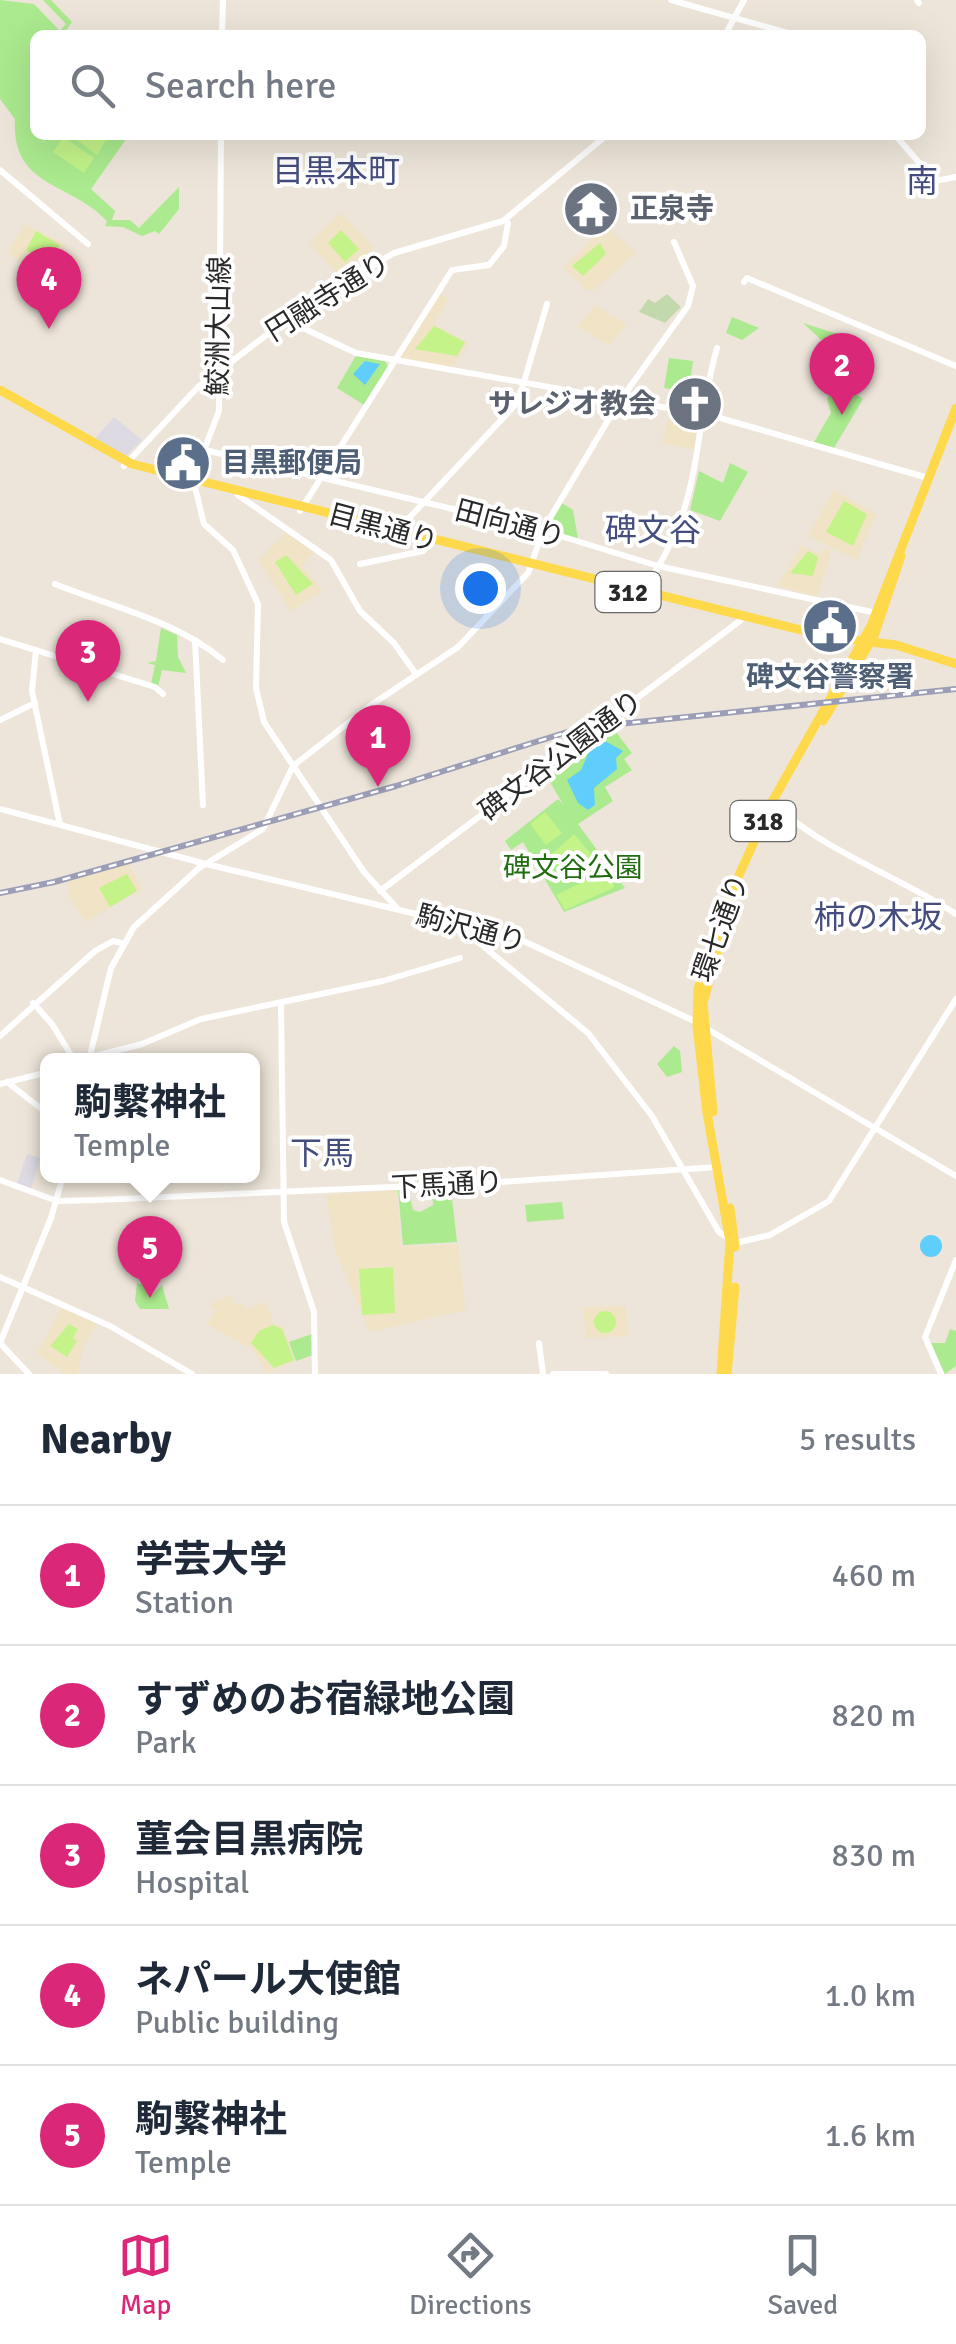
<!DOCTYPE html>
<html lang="en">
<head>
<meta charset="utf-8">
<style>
	:root { --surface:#fff; --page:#f2f2f3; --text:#1f2937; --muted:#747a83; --line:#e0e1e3; --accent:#db2777 }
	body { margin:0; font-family:Signika,"Noto Sans JP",sans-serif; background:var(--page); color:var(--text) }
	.you { position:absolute; left:480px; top:588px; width:35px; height:35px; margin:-25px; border:8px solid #fff; border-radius:50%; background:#1a73e8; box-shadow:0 0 0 15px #1a73e833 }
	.badge { display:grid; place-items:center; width:65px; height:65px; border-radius:50%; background:var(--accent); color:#fff; font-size:32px; font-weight:700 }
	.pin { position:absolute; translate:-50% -82px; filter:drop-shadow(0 2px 5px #0008) }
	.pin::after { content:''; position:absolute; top:52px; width:35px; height:30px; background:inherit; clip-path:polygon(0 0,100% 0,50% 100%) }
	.popup { position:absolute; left:40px; top:1053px; width:220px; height:130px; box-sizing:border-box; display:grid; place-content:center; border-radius:15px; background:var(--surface); filter:drop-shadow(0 2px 8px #0005); font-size:32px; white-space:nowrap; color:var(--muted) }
	.popup b { font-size:38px; color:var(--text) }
	.popup::after { content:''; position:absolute; left:50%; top:100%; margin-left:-20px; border:20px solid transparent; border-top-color:var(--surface) }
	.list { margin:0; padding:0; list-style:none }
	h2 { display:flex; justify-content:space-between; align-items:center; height:130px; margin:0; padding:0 40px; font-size:42px }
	h2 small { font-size:32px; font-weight:400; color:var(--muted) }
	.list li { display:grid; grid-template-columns:65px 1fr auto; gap:30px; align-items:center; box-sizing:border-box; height:140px; padding:0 40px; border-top:2px solid var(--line) }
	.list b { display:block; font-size:38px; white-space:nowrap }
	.list p { margin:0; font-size:32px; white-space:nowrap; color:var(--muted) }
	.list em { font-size:32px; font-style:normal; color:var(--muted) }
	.icon { flex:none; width:55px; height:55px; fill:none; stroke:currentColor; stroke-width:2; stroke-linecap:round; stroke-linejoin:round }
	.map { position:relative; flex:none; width:956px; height:1374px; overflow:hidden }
	.search { position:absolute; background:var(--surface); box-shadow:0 10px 40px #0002; left:30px; right:30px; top:30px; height:110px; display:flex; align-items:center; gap:25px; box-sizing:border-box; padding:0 35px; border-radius:15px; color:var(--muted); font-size:38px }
	.sheet { height:830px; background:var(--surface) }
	nav { display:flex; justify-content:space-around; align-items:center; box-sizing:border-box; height:140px; border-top:2px solid var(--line); background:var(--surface); font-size:28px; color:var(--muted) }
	nav a { display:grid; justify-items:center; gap:5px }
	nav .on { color:var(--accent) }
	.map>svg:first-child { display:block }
</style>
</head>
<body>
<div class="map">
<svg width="956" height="1374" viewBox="0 0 956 1374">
	<rect width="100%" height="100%" fill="#ede5d9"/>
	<!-- industrial -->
	<g fill="#dddae4">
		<path d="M114,417l28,23 -16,16 -32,-16z"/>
		<path d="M27,1154l13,4 -9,31 -14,-5z"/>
	</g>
	<!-- education -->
	<g fill="#f1e4c6">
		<path d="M341,213l34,35 -37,26 -29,-31z"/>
		<path d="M25,224l41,21 -3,8 19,5 -19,25 -56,-29z"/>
		<path d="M605,226l31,27 -42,37h-7l-24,-22z"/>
		<path d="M440,294l8,5 -14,25 34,19 -16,25 -52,-10z"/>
		<path d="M596,305l31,20 -18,20 -32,-19z"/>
		<path d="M671,410l30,6 -5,34 -35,-7z"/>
		<path d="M834,490l42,24 -19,46 -49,-24z"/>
		<path d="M286,533l28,19 -12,14 20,25 -31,20 -33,-51z"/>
		<path d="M801,546l20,8 4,-7 6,3 -13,47 -41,-11z"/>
		<path d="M128,862l14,27 -56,33 -16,-24 -4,-18z"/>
		<path d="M397,1190l4,57 57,-3 8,66 -96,22 -34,-79 -10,-58z"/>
		<path d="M231,1295l4,10 7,-2 3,6 21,-7 9,25 7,-2 14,36 -29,12 -14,-23 -46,-26 9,-14 -6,-6z"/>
		<path d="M626,1306l3,30 -43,2 -3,-31z"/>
		<path d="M61,1308l36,15 -14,24 -5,27h-12l-29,-21z"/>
	</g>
	<!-- green -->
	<g fill="#abea8e">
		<path d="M0,0l34,4 26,27 6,-7 -23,-24h8l21,22 -8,11 6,2h-35v100h94l-38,54 24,22 -3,9h18l9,8 40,-41v22l-20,25 -4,-3 -13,5 -19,-9 -18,-1 2,-5c-36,-39 -96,-33 -92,-102l-15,-20z"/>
		<path d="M732,317l27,11 -17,12 -16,-7z"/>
		<path d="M803,323l41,13 -1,5 9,4 -14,26 -17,-10 6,-6 8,11 7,-7z"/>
		<path d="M357,354l28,7 3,6 -24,38 -27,-17z"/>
		<path d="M669,358l24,3 -4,31 -25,-4z"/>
		<path d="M840,377l22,8 -5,10 6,4 -29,49 -20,-6 17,-29 -4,-14z"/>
		<path d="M730,463l18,9 -28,49 -30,-11 9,-39 24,12z"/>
		<path d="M562,503l11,7 5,29 -31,-10z"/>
		<path d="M161,628l16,7 1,22 8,16 -24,-3 -4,17 -7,-3 4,-19 -8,-2 9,-2z"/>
		<path d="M599,727h13l20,26 -8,6 8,11 -27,17 8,14 -35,23 47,64 -61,24 -41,-70 -12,8 -6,-9 53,-42 5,5 -15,-25 24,-18 -4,-7z"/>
		<path d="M674,1046l6,5 2,21 -15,5 -10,-13z"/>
		<path d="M432,1189l19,1 6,52 -54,3 -5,-55h10l5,20 7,2 13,-7z"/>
		<path d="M562,1202l2,17 -37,3 -2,-17z"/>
		<path d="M144,1232l3,10 12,-2 3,17 -23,7 -5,-30z"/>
		<path d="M137,1283l13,4 1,9 11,-11 7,24h-29l-5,-8z"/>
		<path d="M950,1329l6,2v35l-11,8 -14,-31h14z"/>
		<path d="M312,1334l1,21 -17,6 -7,-19z"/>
	</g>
	<!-- cemetery -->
	<path fill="#c2d9ae" d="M667,294l14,13 -16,16 -26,-11 9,-13 7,4z"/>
	<!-- pitch -->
	<g fill="#c3f389">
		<path d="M70,135h39l-12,20z"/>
		<path d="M63,137l31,21 -10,15 -31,-21z"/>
		<path d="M341,230l18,19 -14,13 -17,-19z"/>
		<path d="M36,231l24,14 -10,19 -24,-14z"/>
		<path d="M600,243l6,11 -23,22 -11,-10z"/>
		<path d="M434,326l31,16 -8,14 -42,-7z"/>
		<path d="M844,501l23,13 -14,32 -27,-14z"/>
		<path d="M808,551l10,6 -5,19 -23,-3z"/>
		<path d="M286,555l27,29 -17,11 -21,-33z"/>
		<path d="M545,812l17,21 -16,12 -16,-21z"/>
		<path d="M574,834l26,31 -29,9 -25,-15z"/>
		<path d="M607,870l8,17 -50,23 -9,-15z"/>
		<path d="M127,874l10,17 -27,16 -11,-19z"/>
		<path d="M393,1267l2,46 -33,2 -3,-46z"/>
		<circle cx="605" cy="1322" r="11"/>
		<path d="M69,1324l9,5 -5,9 4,3 -10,16 -17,-11z"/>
		<path d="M273,1325l9,4 12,31 -20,8 -23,-25 8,-12z"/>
	</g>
	<!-- water -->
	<g fill="#5fcefc">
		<path d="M365,361l15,3 -15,21 -12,-11z"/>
		<path d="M596,736l27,15 -7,7 1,11 -23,19 1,17 -7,5 -10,-7 -11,-23 14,-10z"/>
		<circle cx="931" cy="1246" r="11"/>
	</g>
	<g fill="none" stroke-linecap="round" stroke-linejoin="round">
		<!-- secondary -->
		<g stroke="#fff" stroke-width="6">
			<path d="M671,0l124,35"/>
			<path d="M917,0l2,3"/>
			<path d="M222,35l1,-35"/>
			<path d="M725,35l19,-35"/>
			<path d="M221,135l-2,276 -26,68 11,45 29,26 25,54 -2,84 8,34 100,150 33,36"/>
			<path d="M895,135l40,46 21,-4"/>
			<path d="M0,170l88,74"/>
			<path d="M744,282l3,-4 209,88"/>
			<path d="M286,320l70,33 357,63 215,62"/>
			<path d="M205,450l336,80 117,36 214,46"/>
			<path d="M124,466l74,-79 104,-79 92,-55 109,-32 104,-86"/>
			<path d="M238,495l93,65 29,51 34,32 22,31"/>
			<path d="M300,511l152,-241 37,-5 15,-19 4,-23"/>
			<path d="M394,534l124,-132 29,-98"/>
			<path d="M360,564l63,-13 7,-6"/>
			<path d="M55,584c57,23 120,36 168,76"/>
			<path d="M642,591c64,-88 48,-148 75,-243"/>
			<path d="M0,639l155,48 8,7"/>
			<path d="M195,640l8,165"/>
			<path d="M36,650l-4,41 28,134"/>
			<path d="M0,720l35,-17"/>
			<path d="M772,802c50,49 125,73 184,112"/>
			<path d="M0,809l206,55 311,74 175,82 264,156"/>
			<path d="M380,891l361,-271"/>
			<path d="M464,925l1,6 123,102 64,83 67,116 16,11 35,-8 59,-34 127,-202"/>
			<path d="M33,1003l19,21 22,36"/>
			<path d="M281,1005l3,217 30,90 1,62"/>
			<path d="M0,1036l95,-85 18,-10 8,2"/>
			<path d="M79,1060l63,-16 59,-25 182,-38 77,-23"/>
			<path d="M89,1060l22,-92 23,-41 65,-59 64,-39 30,-63 78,-61 87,-58 70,-74 16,-45 75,-126 69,-96 5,-20 -19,-44"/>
			<path d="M7,1082l41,32"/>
			<path d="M0,1084l48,-12"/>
			<path d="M126,1176l25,21"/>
			<path d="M0,1180l57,21 40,-1 388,-17 232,-16"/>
			<path d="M0,1277l110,49 82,48"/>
			<path d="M0,1343l51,-125 12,-42"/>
			<path d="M0,1343l29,31"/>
			<path d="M539,1343l4,31"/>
			<path d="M553,1374h53"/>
			<path d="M941,1374l-16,-37 31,-77"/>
		</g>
		<!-- primary -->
		<g stroke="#ffd94c" stroke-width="9">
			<path d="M0,390l132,74 697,173 67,8 60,19"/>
			<path d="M823,721l51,-85 27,-80"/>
			<path d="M713,1112l-10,-109 22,-81"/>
			<path d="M730,1208l5,39"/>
			<path d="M721,1374l9,-132 -23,-129 -10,-87 1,-37 33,-96 41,-91 99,-176 85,-218"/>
			<path d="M727,1374l8,-87"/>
		</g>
		<!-- rail casing -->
		<g stroke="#9b9eb6" stroke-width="6">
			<path id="rail" d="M0,893l54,-11 342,-96 184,-58 376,-39"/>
		</g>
		<!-- rail -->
		<use href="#rail" stroke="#fff" stroke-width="2.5" stroke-dasharray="8" stroke-linecap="butt"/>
	</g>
	<!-- icons -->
	<defs>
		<g id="temple-disc" transform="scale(2.875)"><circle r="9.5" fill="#6b7280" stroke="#fff"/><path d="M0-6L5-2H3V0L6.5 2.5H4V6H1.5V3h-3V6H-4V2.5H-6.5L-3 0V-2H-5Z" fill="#fff"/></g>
		<g id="church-disc" transform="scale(2.875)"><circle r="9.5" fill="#6b7280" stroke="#fff"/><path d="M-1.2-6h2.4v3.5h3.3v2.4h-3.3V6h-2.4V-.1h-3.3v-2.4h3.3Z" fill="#fff"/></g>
		<g id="civic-disc" transform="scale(2.875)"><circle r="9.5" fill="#5c6f8a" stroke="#fff"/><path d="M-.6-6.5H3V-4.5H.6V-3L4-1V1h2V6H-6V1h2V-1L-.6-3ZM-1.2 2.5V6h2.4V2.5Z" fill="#fff"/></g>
	</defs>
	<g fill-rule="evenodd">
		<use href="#temple-disc" x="591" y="209"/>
		<use href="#church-disc" x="695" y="404"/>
		<use href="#civic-disc" x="183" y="463"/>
		<use href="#civic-disc" x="830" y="626"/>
	</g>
	<g text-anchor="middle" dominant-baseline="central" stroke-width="8" stroke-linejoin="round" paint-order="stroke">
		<!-- shield labels -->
		<g fill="#fff" stroke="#696969" stroke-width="2.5">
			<rect x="595.5" y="572" width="65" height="40" rx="8"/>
			<rect x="730.5" y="801" width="65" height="40" rx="8"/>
		</g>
		<g font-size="25" font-weight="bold" fill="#292929">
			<text x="628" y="592">312</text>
			<text x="763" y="821">318</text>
		</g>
		<!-- worship labels -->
		<g font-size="28" font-weight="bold" fill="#5b616d" stroke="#fff" text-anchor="start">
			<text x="630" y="209">正泉寺</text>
			<text x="656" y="404" text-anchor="end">サレジオ教会</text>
		</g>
		<!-- street labels -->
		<g font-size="28" fill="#292929" stroke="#fff">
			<text transform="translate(328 297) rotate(-32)">円融寺通り</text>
			<text transform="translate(219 326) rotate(-89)">鮫洲大山線</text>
			<text transform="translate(510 524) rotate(15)">田向通り</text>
			<text transform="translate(383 528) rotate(15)">目黒通り</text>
			<text transform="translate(561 756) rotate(-37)">碑文谷公園通り</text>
			<text transform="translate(721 928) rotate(-70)">環七通り</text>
			<text transform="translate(471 929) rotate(15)">駒沢通り</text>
			<text transform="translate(447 1185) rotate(-3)">下馬通り</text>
		</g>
		<!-- service labels -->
		<g font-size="28" font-weight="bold" fill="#4e5e75" stroke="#fff" text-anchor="start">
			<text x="222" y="463">目黒郵便局</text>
			<text x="830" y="677" text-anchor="middle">碑文谷警察署</text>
		</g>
		<!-- park labels -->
		<g font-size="28" fill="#226d12" stroke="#fff">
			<text x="573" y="868">碑文谷公園</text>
		</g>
		<!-- quarter labels -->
		<g font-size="32" fill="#444d7e" stroke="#fff">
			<text x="336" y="171">目黒本町</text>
			<text x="922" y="181">南</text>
			<text x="653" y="530">碑文谷</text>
			<text x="878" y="917">柿の木坂</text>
			<text x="322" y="1153">下馬</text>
		</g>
	</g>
</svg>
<div class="you"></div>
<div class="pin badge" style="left:378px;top:787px">1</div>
<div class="pin badge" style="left:842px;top:415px">2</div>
<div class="pin badge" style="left:88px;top:702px">3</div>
<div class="pin badge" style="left:49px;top:329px">4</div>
<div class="pin badge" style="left:150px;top:1298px">5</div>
<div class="popup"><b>駒繋神社</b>Temple</div>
<div class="search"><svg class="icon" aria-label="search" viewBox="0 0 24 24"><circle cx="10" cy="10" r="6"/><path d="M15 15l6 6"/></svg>Search here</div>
</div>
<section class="sheet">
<h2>Nearby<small>5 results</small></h2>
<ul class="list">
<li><span class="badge">1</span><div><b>学芸大学</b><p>Station</p></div><em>460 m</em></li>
<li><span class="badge">2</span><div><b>すずめのお宿緑地公園</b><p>Park</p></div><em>820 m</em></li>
<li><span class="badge">3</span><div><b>菫会目黒病院</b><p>Hospital</p></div><em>830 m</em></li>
<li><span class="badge">4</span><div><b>ネパール大使館</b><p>Public building</p></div><em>1.0 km</em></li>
<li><span class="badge">5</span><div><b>駒繋神社</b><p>Temple</p></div><em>1.6 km</em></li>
</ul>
</section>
<nav>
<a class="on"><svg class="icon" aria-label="map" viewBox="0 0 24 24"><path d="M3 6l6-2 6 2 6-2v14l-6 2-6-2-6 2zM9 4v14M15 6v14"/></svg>Map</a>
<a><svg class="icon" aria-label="directions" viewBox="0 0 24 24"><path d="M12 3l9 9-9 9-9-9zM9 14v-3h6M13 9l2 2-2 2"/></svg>Directions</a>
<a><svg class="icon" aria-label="saved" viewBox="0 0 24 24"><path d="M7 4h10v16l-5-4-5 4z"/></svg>Saved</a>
</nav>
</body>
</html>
